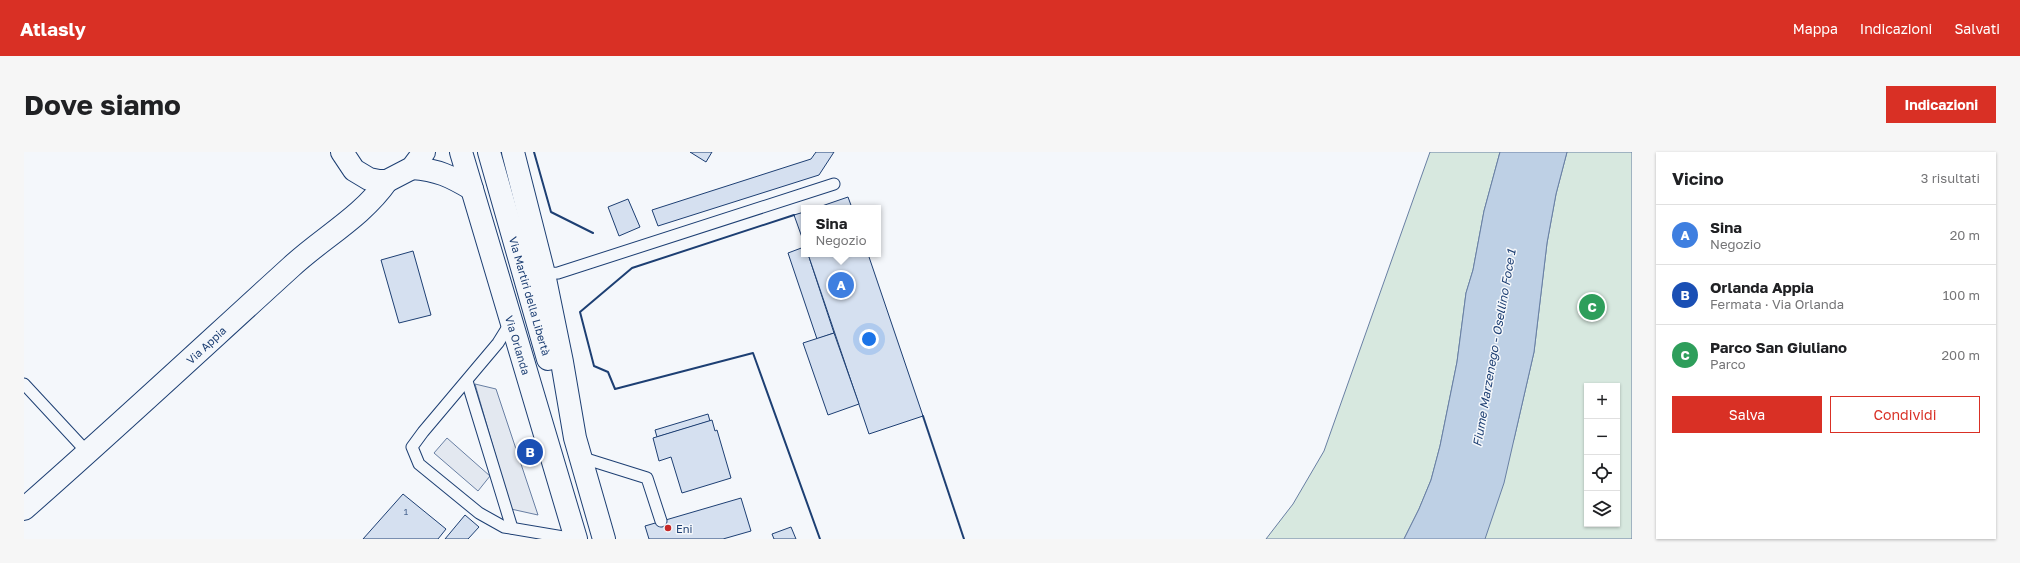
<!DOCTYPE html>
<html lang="it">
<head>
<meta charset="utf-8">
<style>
	:root { --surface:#fff; --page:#f6f6f6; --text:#202124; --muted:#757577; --line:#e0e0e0; --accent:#d93025 }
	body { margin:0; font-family:"Golos Text",sans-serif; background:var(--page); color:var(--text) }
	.controls { position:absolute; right:12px; bottom:12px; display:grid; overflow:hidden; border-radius:0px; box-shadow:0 1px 3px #0004 }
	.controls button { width:36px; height:36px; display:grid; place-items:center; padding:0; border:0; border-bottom:1px solid var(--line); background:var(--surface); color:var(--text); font:20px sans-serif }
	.you { position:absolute; left:845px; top:187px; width:14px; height:14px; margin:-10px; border:3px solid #fff; border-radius:50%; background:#1a73e8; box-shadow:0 0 0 6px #1a73e833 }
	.badge { display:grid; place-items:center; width:26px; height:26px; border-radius:50%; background:var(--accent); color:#fff; font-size:13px; font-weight:700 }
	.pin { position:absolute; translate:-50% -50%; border:2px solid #fff; box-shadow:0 1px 4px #0006 }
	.popup { position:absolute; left:777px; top:53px; width:80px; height:52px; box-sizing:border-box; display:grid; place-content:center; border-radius:0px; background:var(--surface); filter:drop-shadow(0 1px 3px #0005); font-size:13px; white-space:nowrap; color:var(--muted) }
	.popup b { font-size:15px; color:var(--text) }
	.popup::after { content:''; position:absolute; left:50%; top:100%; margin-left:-8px; border:8px solid transparent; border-top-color:var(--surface) }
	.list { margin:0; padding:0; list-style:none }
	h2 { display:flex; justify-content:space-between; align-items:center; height:52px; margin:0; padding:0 16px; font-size:17px }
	h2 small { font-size:13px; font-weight:400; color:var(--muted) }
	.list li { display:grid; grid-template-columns:26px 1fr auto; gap:12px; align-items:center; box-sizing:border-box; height:60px; padding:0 16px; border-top:1px solid var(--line) }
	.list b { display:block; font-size:15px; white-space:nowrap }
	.list p { margin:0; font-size:13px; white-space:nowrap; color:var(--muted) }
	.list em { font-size:13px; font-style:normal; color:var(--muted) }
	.actions { display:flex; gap:8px; padding:12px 16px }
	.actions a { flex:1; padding:9px 0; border:1px solid var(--accent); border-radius:0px; text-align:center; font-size:14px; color:var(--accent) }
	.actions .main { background:var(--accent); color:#fff }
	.icon { flex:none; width:22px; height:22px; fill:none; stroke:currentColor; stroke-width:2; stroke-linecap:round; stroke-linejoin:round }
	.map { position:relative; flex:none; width:1608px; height:387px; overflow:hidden; border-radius:0px }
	header { display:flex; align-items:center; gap:24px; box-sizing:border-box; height:56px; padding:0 20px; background:var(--accent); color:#fff }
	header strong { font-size:19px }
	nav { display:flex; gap:22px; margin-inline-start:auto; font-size:14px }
	.intro { display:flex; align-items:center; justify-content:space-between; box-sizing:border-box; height:96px; padding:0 24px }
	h1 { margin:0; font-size:28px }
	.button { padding:10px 18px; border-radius:0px; background:var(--accent); color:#fff; font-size:14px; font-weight:700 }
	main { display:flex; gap:24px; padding:0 24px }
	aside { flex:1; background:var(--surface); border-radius:0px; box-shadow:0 1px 3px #0004 }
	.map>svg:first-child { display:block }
</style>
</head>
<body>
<header>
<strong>Atlasly</strong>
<nav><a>Mappa</a><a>Indicazioni</a><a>Salvati</a></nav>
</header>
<div class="intro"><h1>Dove siamo</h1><a class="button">Indicazioni</a></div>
<main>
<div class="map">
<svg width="1608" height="387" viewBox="0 0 1608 387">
	<rect width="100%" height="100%" fill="#f4f7fb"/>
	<!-- green -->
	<g fill="#d7e8df" stroke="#687fa3" fill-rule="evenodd">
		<path d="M1406,0h70l-16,59 -11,59 -7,23 -9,69 -17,84 -9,34 -12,29 -15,30h-138l27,-35 31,-53z"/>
		<path d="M1543,0h65v387h-163l45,-100 20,-87 13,-109 9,-49zM1563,234h30v138h-30z"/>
	</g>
	<!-- parking -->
	<g fill="#e3e8f0" stroke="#687fa3">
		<path d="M451,232l21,5 42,126 -27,-6z"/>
		<path d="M423,286l43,38 -12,15 -44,-38z"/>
	</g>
	<!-- water -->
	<path fill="#bed0e5" stroke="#687fa3" d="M1476,0h67l-11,42 -9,49 -13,109 -30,131 -19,56h-81l15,-30 12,-29 9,-34 17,-84 9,-69 7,-23 11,-59z"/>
	<!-- building -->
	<g fill="#d5e0f0" stroke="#1d3f73">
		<path d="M666,0h22l-6,10z"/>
		<path d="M792,0h18l-15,23 -161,51 -6,-16 159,-51z"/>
		<path d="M824,45l4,11h-36z"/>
		<path d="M604,47l12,28 -21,9 -11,-29z"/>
		<path d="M780,60v31l-10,-28z"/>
		<path d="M780,95v7h4l26,79 -17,6 -29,-86z"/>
		<path d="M389,99l18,64 -32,8 -18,-63z"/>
		<path d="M784,102h60l55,162 -54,18z"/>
		<path d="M810,181l25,71 -31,11 -25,-72z"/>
		<path d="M684,262l2,7 -53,16 -2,-7z"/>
		<path d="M688,268l3,11 2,-1 14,48 -49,15 -11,-36 -12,4 -6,-23z"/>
		<path d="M379,342l43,35 -8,10h-75z"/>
		<path d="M717,346l10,33 -28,8h-74l-4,-13z"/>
		<path d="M441,363l14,12 -11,12h-23z"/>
		<path d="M767,375l5,12h-22l-2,-5z"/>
	</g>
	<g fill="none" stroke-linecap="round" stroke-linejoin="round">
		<!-- service casing -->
		<g stroke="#1d3f73" stroke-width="13">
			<g id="service">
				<path d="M520,122l14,-1 276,-89"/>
				<path d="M487,170l-13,21 -75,89 -11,15 7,17 60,49 25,14 71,12"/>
				<path d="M443,229l45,147"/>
				<path d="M0,232l64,69"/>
				<path d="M556,305l67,21 14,43"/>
			</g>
		</g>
		<!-- minor casing -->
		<g stroke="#1d3f73" stroke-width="24">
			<g id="minor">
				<path d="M318,0l12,18 15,9 10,2h8l25,-13 12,-16"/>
				<path d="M388,16c26,2 38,8 60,21"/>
				<path d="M0,357c90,-79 178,-161 267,-242 31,-29 71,-50 96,-86"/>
			</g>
		</g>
		<!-- primary casing -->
		<g stroke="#1d3f73" stroke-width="24">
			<g id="primary">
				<path d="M437,0l115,387"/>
				<path d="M465,0l59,207"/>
				<path d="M489,0l31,122 18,88 13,76 29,101"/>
			</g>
		</g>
		<!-- service -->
		<use href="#service" stroke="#f4f7fb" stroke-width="11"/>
		<!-- minor -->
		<use href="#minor" stroke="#f4f7fb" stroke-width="22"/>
		<!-- primary -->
		<use href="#primary" stroke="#f4f7fb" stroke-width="22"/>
		<!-- wall -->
		<g stroke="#1d3f73" stroke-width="2">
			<path d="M510,0l17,60 42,21"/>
			<path d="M770,63l-162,53 -52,44 14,54 14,6 7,17 138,-36 67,186"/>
			<path d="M899,264l41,123"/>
		</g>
	</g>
	<!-- markers -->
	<circle fill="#c62828" stroke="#f4f7fb" stroke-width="1.5" cx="644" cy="376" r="4"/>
	<g text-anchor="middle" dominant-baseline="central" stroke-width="3" stroke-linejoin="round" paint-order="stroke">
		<!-- number labels -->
		<g font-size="9" fill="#4b6792">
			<text x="382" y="359">1</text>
		</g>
		<!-- street labels -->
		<g font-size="11" fill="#1d3f73" stroke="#f4f7fb">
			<text transform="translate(506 144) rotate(74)">Via Martiri della Libertà</text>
			<text transform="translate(182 193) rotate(-43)">Via Appia</text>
			<text transform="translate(494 193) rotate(73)">Via Orlanda</text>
		</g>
		<!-- poi labels -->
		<g font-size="11" fill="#1d3f73" stroke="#f4f7fb" text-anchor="start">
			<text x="652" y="376">Eni</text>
		</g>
		<!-- water labels -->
		<g font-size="12" font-style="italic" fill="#1d3f73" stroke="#f4f7fb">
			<text transform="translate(1470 196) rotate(-80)">Fiume Marzenego - Osellino Foce 1</text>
		</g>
	</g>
</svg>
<div class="controls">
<button>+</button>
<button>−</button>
<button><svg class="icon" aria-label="locate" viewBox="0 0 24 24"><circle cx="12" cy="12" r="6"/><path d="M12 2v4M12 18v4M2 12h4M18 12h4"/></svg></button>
<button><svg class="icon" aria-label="layers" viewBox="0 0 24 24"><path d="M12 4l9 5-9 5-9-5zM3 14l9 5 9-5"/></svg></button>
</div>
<div class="you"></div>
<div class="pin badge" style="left:817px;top:133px;background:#3f7fe0">A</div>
<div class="popup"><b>Sina</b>Negozio</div>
<div class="pin badge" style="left:506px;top:300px;background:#1a4fb4">B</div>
<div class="pin badge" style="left:1568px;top:155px;background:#2e9e5b">C</div>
</div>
<aside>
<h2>Vicino<small>3 risultati</small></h2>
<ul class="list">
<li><span class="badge" style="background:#3f7fe0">A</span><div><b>Sina</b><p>Negozio</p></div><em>20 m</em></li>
<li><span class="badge" style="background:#1a4fb4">B</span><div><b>Orlanda Appia</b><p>Fermata · Via Orlanda</p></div><em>100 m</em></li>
<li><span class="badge" style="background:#2e9e5b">C</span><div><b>Parco San Giuliano</b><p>Parco</p></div><em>200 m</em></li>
</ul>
<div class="actions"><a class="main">Salva</a><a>Condividi</a></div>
</aside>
</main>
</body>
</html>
